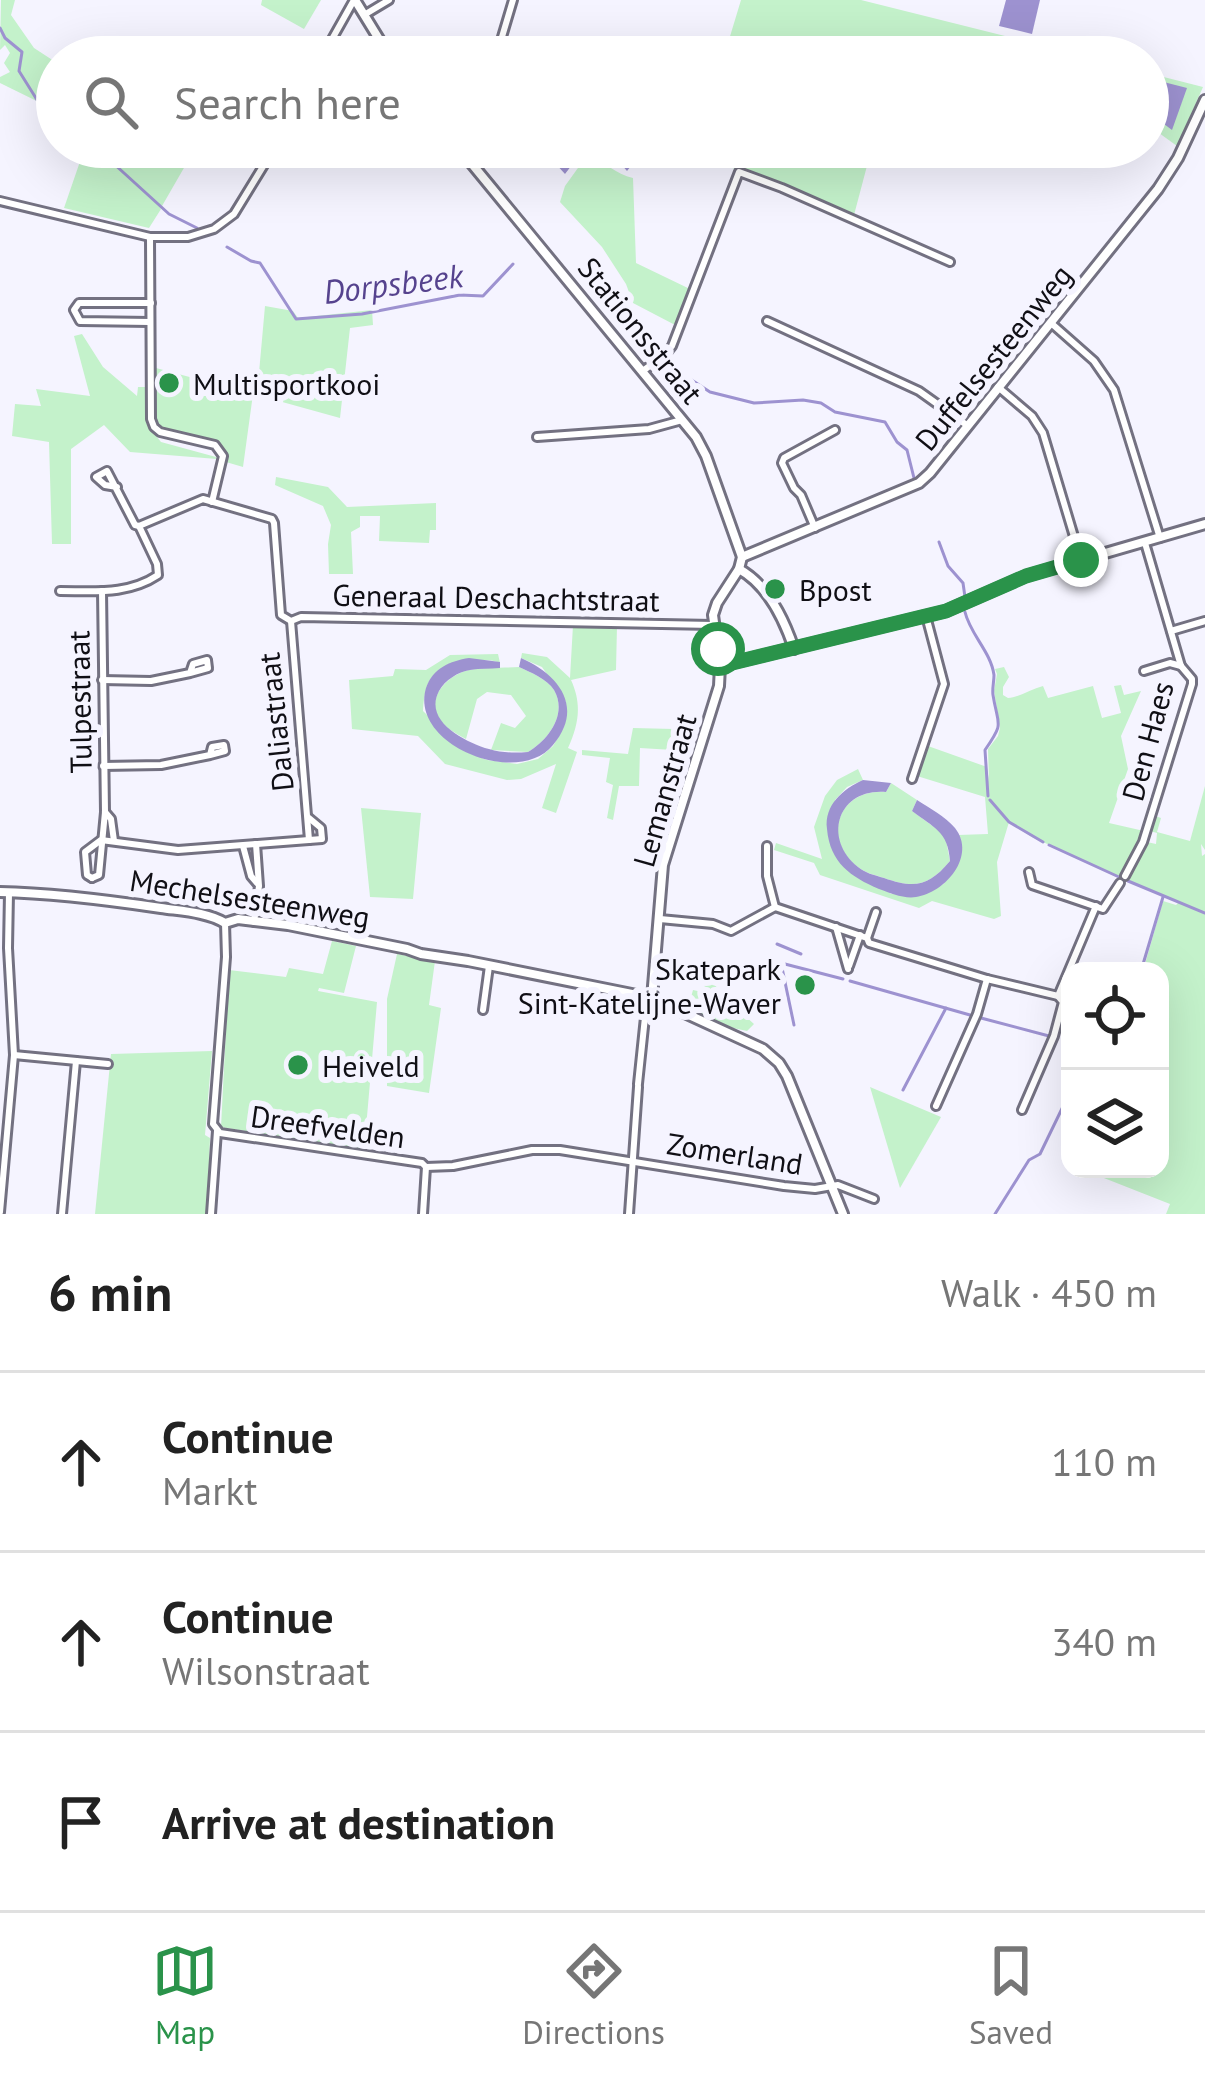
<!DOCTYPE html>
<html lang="en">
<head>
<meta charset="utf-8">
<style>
	:root { --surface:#fff; --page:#f2f2f2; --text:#222; --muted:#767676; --line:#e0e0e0; --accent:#2a934a }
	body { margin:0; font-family:"PT Sans",sans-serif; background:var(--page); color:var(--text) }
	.controls { position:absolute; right:36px; bottom:36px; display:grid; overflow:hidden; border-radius:24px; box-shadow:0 12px 48px #0002 }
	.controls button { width:108px; height:108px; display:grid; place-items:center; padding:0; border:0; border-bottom:3px solid var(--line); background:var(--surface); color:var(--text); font:60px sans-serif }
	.stop { position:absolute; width:36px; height:36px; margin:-27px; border:9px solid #2a934a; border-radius:50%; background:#fff }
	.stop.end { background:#2a934a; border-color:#fff; box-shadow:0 3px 12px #0008 }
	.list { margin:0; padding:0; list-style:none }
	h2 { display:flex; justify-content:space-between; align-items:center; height:156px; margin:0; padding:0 48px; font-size:51px }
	h2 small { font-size:39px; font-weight:400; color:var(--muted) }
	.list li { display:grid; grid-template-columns:78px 1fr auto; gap:36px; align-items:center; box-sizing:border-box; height:180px; padding:0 48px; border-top:3px solid var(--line) }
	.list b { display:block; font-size:45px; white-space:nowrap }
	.list p { margin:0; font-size:39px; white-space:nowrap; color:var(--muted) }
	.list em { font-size:39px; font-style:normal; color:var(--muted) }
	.icon { flex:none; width:66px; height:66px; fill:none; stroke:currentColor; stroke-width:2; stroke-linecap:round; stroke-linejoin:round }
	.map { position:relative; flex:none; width:1205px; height:1214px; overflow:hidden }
	.search { position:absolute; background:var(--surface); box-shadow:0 12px 48px #0002; left:36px; right:36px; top:36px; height:132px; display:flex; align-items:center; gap:30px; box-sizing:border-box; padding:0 42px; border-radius:66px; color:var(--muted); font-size:45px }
	.sheet { height:696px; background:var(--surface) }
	nav { display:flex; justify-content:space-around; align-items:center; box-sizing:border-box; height:168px; border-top:3px solid var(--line); background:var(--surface); font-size:33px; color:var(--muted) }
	nav a { display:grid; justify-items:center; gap:6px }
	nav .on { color:var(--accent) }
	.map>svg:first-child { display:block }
</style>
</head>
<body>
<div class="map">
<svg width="1205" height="1214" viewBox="0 0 1205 1214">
	<rect width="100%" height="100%" fill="#f5f4ff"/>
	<!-- green -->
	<g fill="#c4f2cb">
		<path d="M1,0h14l-4,15 23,33 23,15v48l-57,-28v-6l10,-5 -6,-9 6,-10 -5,-8 -5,5z"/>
		<path d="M262,0h59l-17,29 -43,-24z"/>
		<path d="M741,0h120l144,36 36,12 2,-3 46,12h-371l10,-14z"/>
		<path d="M1148,73l55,14 -26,59 -29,-21z"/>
		<path d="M85,147h111l-34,59h-3l2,3 -12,19 -85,-20z"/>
		<path d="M678,147h194l-18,68z"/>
		<path d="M588,154c16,8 28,20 45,24l3,85 56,27 -15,36 -44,-23 -7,-19 -24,-37 -42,-45 5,-16z"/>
		<path d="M265,306l28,5 5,7 74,-8 1,15 -23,3 -10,90 -83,-23z"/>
		<path d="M82,334l21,33 34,29 1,-9h8l2,39 13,16 55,15 1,2 -87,-7 -26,-27 -33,24v95h-19l-3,-102 -37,-6 3,-32 26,2 -5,-17 54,7 -16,-60z"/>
		<path d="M156,368l97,26 -10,73 -17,-5v-10l-11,-11 -52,-11 -7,-10z"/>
		<path d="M276,477l52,10 19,20 89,-4v27h-6l-1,13 -50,-2 1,-25h-20v11l-9,5 2,42h-24l-1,-30 3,-19 -8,-19 -48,-21z"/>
		<path d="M573,625l44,1 -1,44 -45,10c11,24 8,44 -3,68l9,4 -21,61 -14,-5 14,-44 -35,15 -14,1 -62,-16 -27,-28 -66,-7 -3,-49 44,-4 2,-7 31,1 24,-15 48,-1 2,9c-11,-4 -18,-3 -29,-2 -36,6 -46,13 -48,50l41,40 23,9 30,4 21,-5 15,-13 11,-19 2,-25 -24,-35 -21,-9 1,-5 25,4 23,21z"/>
		<path d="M519,667c11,5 28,12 35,23 14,24 -6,50 -26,62l-37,-2 10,-27 14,5 11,-12 -15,-21 -24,-3 -10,7 -11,40c-11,-6 -25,-13 -30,-26 -6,-20 14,-39 33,-43 15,-3 34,-2 50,-3z"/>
		<path d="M1004,667l5,10 -6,10v8l5,3c12,-1 23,-9 35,-12l5,12 45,-12 9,32 19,-5 -7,-27 7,-1 3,10 17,-4 -20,45 7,33 -19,54 35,8 -22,45 -3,1 -87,-40 -23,-15 -12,40 4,54 -7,3 -62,-18 -13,7 -99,-33 -6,-12 -40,-13 2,-7 46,16 -8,-32 11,-31 12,-16 21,-11 5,11 -16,7 -12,13 -3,49 59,45 53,-10 17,-45 -3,-4 30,-1 -3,-37 -68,-21 11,-30 59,21 2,14 -1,-32 10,-13 2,-8 -6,-37 3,-17 -2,-5z"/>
		<path d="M633,728l41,1 -1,21 -33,-2 -1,38h-20l-6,34 -6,-2 6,-33 -7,-3 4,-24 -28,-3v-5l46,4z"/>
		<path d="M891,783l26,17 -5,11 33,24 5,26c-21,25 -35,28 -66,17 -9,-3 -19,-5 -26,-11 -37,-28 -20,-79 28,-75z"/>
		<path d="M1205,786v64l-4,-6 1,12 3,-2v360h-39l4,-10 -89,-35h79v-198h-17l20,-70 13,4 3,-3 -51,-21 19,-39 9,2 1,-11 -7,-2 5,-15 6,2 -4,14 33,9z"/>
		<path d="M361,808l60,5 -8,86 -43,-2z"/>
		<path d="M332,941l24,5 -12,47 -25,-5 -1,3 59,11 -13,149 -143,-24 8,-157 57,7 3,-9 34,6z"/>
		<path d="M397,954l38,7 -6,44 12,3 -12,85 -42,-7v-87z"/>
		<path d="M703,974l24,23 -1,2 28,25 -7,7 -14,-3 -45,-20 5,-18 9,2 2,-4 6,1 -6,-3 4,-3 -7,-3z"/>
		<path d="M212,1051l-7,84 5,3 -3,76h-112l16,-160z"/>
		<path d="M870,1087l71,30 -41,71z"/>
	</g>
	<!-- water -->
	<g fill="#9d92d0">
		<path d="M1006,0h34l-8,34 -33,-8z"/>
		<path d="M1148,78l39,10 -15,42 -24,-18z"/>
		<path d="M545,147h85l13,4 -16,20c-26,-31 -39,-27 -62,3l-22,-24z"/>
		<path d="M469,658l31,4v6c-10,1 -20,0 -30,2 -12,2 -25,10 -31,21 -16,30 26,51 50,58 13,4 26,4 39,3 20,-12 40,-38 26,-62 -7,-11 -24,-18 -35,-23l2,-9c37,16 64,49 32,87 -35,43 -144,0 -127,-57 7,-20 24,-27 43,-30z"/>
		<path d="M863,780l28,3 -5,9c-48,-4 -64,46 -28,75 7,6 16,8 26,11 31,11 45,8 66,-17 -2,-30 -16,-33 -38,-50l5,-11c12,8 28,16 38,28 22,28 -10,65 -39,69 -12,2 -26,-4 -37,-8 -28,-12 -49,-26 -52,-60 -3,-24 16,-40 36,-49z"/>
	</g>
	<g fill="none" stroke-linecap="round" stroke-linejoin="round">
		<!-- stream -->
		<g stroke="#9d92d0" stroke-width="3">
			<path d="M0,28l5,10 17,14 -3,19 20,32 11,-4 7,2"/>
			<path d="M111,147l2,16 56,51 28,14"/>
			<path d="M227,247l24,14 9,2 36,56 66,-5 98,-19 23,1 30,-32"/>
			<path d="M656,368l31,9 23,15 44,11 49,-3 18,3 14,9 50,10 12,20 10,8 7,28"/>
			<path d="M939,542l9,24 15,17 2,14"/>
			<path d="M965,612c5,22 26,40 29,63 0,7 -2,14 -1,20 5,32 12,26 -8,55l3,46"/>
			<path d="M990,800l19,22 34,20"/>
			<path d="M1049,845l70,32"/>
			<path d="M1128,881l77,32"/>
			<path d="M777,944l24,10"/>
			<path d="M1141,971l22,-74"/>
			<path d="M850,981l120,34"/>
			<path d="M981,1018l68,18"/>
			<path d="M794,1025l-13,-62 62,16"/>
			<path d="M903,1090l43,-82"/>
			<path d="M995,1214l34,-54 11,-6 30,-62"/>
		</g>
		<!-- street casing -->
		<g stroke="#737181" stroke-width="12">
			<g id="street">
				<path d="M364,15l25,-15"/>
				<path d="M322,57l32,-57"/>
				<path d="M496,57l17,-57"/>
				<path d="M0,201l150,36h38l26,-8 20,-15 41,-67"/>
				<path d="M150,237l1,182 3,8 6,5 55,13 8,11 -11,46"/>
				<path d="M767,321l152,70 49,35"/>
				<path d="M150,322l-70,-1 -6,-11 5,-7h72"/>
				<path d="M1051,323l43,38 20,29 46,148"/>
				<path d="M644,370l21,-15 7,-9 67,-174 43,16 168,74"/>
				<path d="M998,387l34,29 11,17 38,127"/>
				<path d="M537,437l112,-8 33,-9"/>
				<path d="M117,487l-12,-2 -9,-8 11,-6 28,54 4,1"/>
				<path d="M815,528l-14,-33 -7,-7 -12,-25 2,-5 51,-28"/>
				<path d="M60,591c35,0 68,4 98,-16l-1,-11 -18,-38 64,-27 69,20 2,4 7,92 10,6 10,-4 412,8"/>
				<path d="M1171,631l34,-10"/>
				<path d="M1144,671l26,-8 11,3"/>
				<path d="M102,680l49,1 39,-8 3,-9 14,-4 1,8 -18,5"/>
				<path d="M103,766l58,-1 49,-10 2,-8 12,-2 1,6 -15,4"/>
				<path d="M912,779l32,-95 -18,-68"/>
				<path d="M105,812l6,7 3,22"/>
				<path d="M309,818l12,10 1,11 -13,1"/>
				<path d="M243,846l8,30 6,7"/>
				<path d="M1029,872l3,13 71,24 17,-26"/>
				<path d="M1125,876l18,-34 49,-158v-5l-11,-13 -36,-123"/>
				<path d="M92,878l-5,-3 -2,-23 16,-12 77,10 131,-10 -18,-219"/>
				<path d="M92,878l7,-3 6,-63 -3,-221"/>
				<path d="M775,907l92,31 2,5 118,36"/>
				<path d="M660,919l53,5 18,7 44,-24 -8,-31v-30"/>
				<path d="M254,922l5,-36 -3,-42"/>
				<path d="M225,923l1,34 -13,167 7,9 202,30 4,4 27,-1 79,-16h28l224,36 31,3 23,-4 36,14"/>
				<path d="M836,927l12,42"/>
				<path d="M867,938l9,-26"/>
				<path d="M849,966l11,-31"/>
				<path d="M483,1010l6,-44"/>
				<path d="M14,1055l94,9"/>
				<path d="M638,1084l9,-86"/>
				<path d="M936,1106l41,-92 10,-35 71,17 38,-90"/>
				<path d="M1022,1110l32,-74 9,-34 -5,-6"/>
				<path d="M0,1212l14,-157 -6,-107 1,-55"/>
				<path d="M62,1214l14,-153"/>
				<path d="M211,1214l6,-83"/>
				<path d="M423,1214l3,-47"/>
				<path d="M629,1214l9,-127"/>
			</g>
		</g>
		<!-- secondary casing -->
		<g stroke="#737181" stroke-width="14">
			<g id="secondary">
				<path d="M355,0l35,57"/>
				<path d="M458,147l238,290 10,19 36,101 -3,12 -22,34 -4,12 7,51 -1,20 -56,179 -11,133"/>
				<path d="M742,557l177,-74 11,-10 228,-284 20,-31 27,-58"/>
				<path d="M739,569c29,16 45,50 55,80"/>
				<path d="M720,666l226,-55 80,-35 179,-52"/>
				<path d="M0,892c54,1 107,8 161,16 20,3 46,4 64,15l13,-4 50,6 119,24 14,5 47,7 184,37 111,51 16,14 8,13 56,138"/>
			</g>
		</g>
		<!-- street -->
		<use href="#street" stroke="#fff" stroke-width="6"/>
		<!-- secondary -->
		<use href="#secondary" stroke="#fff" stroke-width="8"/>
	</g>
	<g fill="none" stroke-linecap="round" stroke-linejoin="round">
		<!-- route -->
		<path stroke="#2a934a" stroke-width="15" d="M718,649l2,17 226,-55 80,-35 55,-16"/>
	</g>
	<!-- markers -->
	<g fill="#2a934a" stroke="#f5f4ff" stroke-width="4.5">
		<circle cx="169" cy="383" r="12"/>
		<circle cx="775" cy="589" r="12"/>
		<circle cx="805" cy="985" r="12"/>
		<circle cx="298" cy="1065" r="12"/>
	</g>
	<g text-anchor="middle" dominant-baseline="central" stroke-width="12" stroke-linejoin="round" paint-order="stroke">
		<!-- street labels -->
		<g font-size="30" fill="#100f15" stroke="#f5f4ff">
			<text transform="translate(641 330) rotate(51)">Stationsstraat</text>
			<text transform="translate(993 357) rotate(-51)">Duffelsesteenweg</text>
			<text transform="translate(496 597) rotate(1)">Generaal Deschachtstraat</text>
			<text transform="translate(79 702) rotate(-91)">Tulpestraat</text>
			<text transform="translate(275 722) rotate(-96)">Daliastraat</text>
			<text transform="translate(1147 741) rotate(-75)">Den Haes</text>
			<text transform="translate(664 790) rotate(-74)">Lemanstraat</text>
			<text transform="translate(250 898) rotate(9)">Mechelsesteenweg</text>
			<text transform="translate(328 1126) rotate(8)">Dreefvelden</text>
			<text transform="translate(735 1153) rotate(9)">Zomerland</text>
		</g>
		<!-- poi labels -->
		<g font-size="30" fill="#100f15" stroke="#f5f4ff" text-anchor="start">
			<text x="193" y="383">Multisportkooi</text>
			<text x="799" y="589">Bpost</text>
			<text x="781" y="968" text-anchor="end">Skatepark<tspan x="781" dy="34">Sint-Katelijne-Waver</tspan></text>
			<text x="322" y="1065">Heiveld</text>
		</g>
		<!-- water labels -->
		<g font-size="33" font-style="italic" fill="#56438e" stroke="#f5f4ff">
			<text transform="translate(393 283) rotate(-7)">Dorpsbeek</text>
		</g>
	</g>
</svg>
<div class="controls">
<button><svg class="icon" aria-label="locate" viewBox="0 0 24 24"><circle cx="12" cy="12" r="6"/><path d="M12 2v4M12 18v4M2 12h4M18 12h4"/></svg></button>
<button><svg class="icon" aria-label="layers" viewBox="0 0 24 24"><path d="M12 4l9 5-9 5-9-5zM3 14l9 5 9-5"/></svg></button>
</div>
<div class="stop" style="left:718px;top:649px"></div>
<div class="stop end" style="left:1081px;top:560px"></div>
<div class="search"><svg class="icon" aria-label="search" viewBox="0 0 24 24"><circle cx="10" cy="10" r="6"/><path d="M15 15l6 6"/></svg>Search here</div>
</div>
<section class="sheet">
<h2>6 min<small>Walk · 450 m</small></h2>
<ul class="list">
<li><svg class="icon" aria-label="ahead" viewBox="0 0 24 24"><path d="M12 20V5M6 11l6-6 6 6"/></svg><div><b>Continue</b><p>Markt</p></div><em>110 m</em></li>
<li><svg class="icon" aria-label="ahead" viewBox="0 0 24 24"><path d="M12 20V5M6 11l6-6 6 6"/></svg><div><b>Continue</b><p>Wilsonstraat</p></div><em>340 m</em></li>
<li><svg class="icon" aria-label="arrive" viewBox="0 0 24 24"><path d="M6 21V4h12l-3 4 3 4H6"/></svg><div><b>Arrive at destination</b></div></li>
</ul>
</section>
<nav>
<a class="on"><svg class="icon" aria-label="map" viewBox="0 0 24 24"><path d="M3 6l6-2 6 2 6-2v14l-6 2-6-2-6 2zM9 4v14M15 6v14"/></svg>Map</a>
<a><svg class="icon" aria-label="directions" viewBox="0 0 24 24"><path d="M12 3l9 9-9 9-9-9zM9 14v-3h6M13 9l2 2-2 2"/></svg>Directions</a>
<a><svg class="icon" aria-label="saved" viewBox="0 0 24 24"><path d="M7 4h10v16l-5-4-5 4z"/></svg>Saved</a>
</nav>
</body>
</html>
